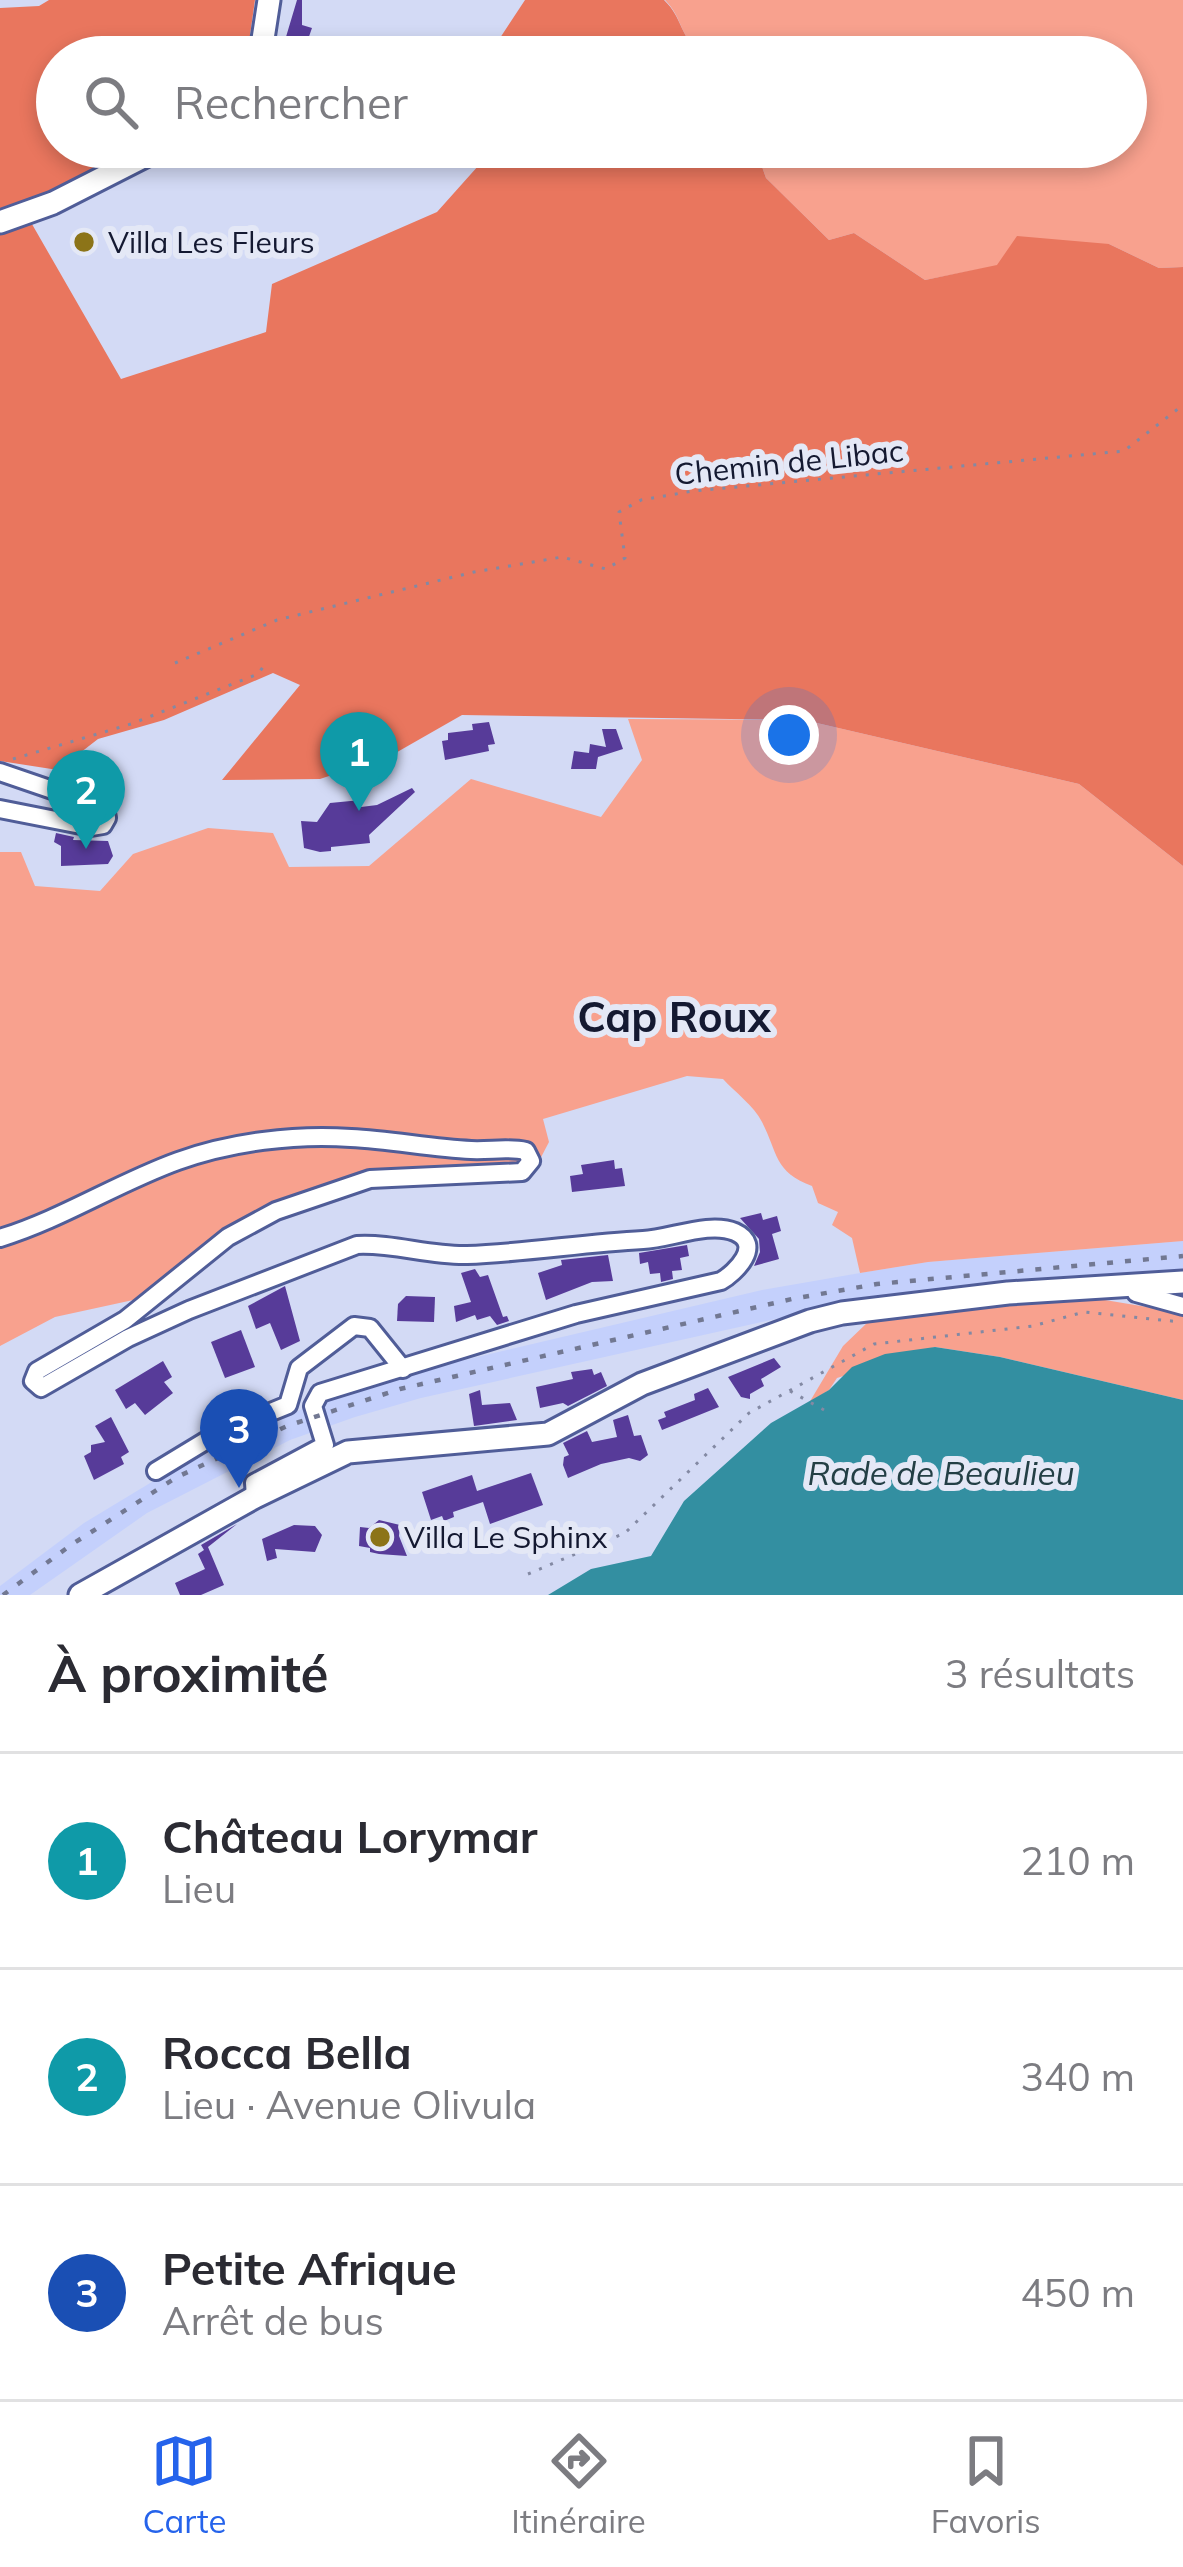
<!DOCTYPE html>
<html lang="fr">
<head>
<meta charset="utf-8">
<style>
	:root { --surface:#fff; --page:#f7f7f7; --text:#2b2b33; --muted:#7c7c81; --line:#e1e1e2; --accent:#2563eb }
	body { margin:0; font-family:Mulish,sans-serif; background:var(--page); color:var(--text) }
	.you { position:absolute; left:789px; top:735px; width:42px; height:42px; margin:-30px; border:9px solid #fff; border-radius:50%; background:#1a73e8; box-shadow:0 0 0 18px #1a73e833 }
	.badge { display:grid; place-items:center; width:78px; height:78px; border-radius:50%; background:var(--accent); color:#fff; font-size:39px; font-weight:700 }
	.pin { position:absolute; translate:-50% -99px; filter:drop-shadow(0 3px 6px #0008) }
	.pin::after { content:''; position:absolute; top:63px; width:42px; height:36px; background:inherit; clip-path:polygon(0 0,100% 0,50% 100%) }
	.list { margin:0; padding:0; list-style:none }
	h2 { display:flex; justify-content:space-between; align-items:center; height:156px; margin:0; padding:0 48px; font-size:51px }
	h2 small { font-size:39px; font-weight:400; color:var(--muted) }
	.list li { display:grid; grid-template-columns:78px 1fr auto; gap:36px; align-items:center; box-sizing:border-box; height:216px; padding:0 48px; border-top:3px solid var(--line) }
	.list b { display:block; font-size:45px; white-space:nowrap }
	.list p { margin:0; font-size:39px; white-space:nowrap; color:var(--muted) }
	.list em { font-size:39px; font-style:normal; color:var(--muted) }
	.icon { flex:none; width:66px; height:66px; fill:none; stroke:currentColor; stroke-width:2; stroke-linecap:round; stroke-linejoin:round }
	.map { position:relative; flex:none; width:1183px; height:1595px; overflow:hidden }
	.search { position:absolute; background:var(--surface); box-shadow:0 6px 18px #0003; left:36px; right:36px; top:36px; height:132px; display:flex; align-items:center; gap:30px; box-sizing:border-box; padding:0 42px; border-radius:66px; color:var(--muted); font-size:45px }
	.sheet { height:804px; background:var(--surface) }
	nav { display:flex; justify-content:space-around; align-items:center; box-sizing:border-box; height:168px; border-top:3px solid var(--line); background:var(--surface); font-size:33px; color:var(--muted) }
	nav a { display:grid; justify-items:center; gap:6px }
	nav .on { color:var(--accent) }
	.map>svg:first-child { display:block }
</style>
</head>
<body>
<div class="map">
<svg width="1183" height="1595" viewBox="0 0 1183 1595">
	<rect width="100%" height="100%" fill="#d3daf5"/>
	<!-- built -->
	<path fill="#c4d0fc" d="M1183,1241v31l-236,17 -82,10 -444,99 -66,19 -65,23 -143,73 -117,82h-30v-9l84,-63 86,-52 80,-41 75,-30 84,-27 353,-83 98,-17 68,-11z"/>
	<!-- green -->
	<g fill="#f8a18e">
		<path d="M665,0h518v267l-24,1 -50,-24 -184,36 -71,-47 -25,7 -63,-62 -11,-31h371v-90h-423c-23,-19 -20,-39 -38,-57z"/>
		<path d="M628,719l176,1 275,64 104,82v375l-255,21 -68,11 -8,-35 -20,-13 6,-13 -20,-9 -6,-17c-38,-14 -34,-33 -50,-64 -8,-16 -27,-30 -39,-43l-36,-3 -144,43 6,23 -12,23 -171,20 -88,31 -55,31 -53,45 -115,25 -55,29v-494h21l14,34 65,5 33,-37 75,-26 65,5 16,34 80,-1 102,-87 130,38 41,-57z"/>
		<path d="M1087,1297l96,16v87l-183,-43 -65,-10 -98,31 -8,12 -20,13 34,-57 26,-25z"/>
	</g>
	<!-- forest -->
	<g fill="#e9765e">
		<path d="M49,0h206l-6,42 -9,15h-183v90h80l-116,58 100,174 145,-47 6,-48 165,-72 50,-56 -1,-9h269l11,31 63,62 25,-7 71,47 72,-15 20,-29 92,8 50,24 24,-1v599l-104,-82 -275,-64 -342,-5 -70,40 -72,24 -98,1 78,-95 -27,-12 -109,47 -66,19 -40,31 -58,-9v-753l39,-2z"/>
		<path d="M525,0h139c19,18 16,38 39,57h-279v-4l40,-14 34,2z"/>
	</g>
	<!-- water -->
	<path fill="#338fa1" d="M935,1347l65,10 183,43v195h-635l43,-26 60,-13 33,-55 87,-78 58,-33 23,-23 33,-13z"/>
	<!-- building -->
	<g fill="#573b99">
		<path d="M297,0h5v25l10,3 -7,20 -4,-1 -4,10h-17z"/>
		<path d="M489,722l6,22 -7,1 1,6 -44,9 -3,-19 6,-1v-7l25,-3 -1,-6z"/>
		<path d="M602,729h14l7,20 -25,8 -2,12h-25l3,-18 15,2 1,-9 16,3z"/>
		<path d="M412,788l3,4 -46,43 1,8 -39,4v4l-11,1 -16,-4 -3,-27 16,1 13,-19 31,-3v7l16,-2z"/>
		<path d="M56,833l18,4 -1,3 35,1 5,15 -5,8 -47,2v-20l-7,-4z"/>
		<path d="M614,1160l1,9 7,-1 3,18 -53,6 -2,-16 13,-2 -2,-9z"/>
		<path d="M761,1213l2,7 14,-4 4,15 -9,3 7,25 -25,7 6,-14 -1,-13 -19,-21z"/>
		<path d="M687,1245l2,11 -9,2 2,12 -10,1 1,8 -12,3 -1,-9 -10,1 -2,-12 -8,2 -1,-11z"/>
		<path d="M608,1255l5,26 -21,1 -46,18 -8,-27 24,-8 -1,-5z"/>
		<path d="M475,1269l5,8 8,-2 15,42 4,-1 2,5 -12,4 -7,-9 -13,4 -2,-5 -19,7 -2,-16 17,-4 -10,-29z"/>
		<path d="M285,1286l15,55 -19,9 -11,-27 -14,6 -8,-23z"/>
		<path d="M406,1296l29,1 -1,25 -37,-1 1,-17z"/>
		<path d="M241,1330l14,37 -30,11 -14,-36z"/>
		<path d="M774,1358l7,9 -20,12 3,7 -14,8v5l-9,-2 -13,-20z"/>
		<path d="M163,1361l9,16 -8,5 9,11 -28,22 -10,-12 -9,6 -11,-19z"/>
		<path d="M592,1369l2,6 7,-3 6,14 -39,20 -5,-3 -23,5 -4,-21 37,-8 -2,-7z"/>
		<path d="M708,1388l11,19 -57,23 -4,-10 8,-3 -2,-5 31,-12 -1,-6z"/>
		<path d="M480,1390l2,15 28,-2 7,17 -43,6 -5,-32z"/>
		<path d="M628,1415l6,21 7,-1 7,20 -8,6 -11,-3 -28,6 -33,14 -5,-13 1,-8 5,-2 -6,-12 24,-12 5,11 25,-5 -4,-17z"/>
		<path d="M111,1417l18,35 -8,5 3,7 -30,16 -10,-24 7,-4v-7l14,-3 -10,-16z"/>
		<path d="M531,1473l12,32 -53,19 -7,-22 -30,10 1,5 -10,4 -2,-5 -11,4 -9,-28 50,-17 5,16z"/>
		<path d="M379,1520l21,5 -1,11 8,20 -28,-2 -9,-2v-4l-11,-2 1,-19 9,1z"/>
		<path d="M237,1524l-29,23 16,38 -23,10h-21l-5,-12 30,-14 -7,-15 6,-4 -3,-5z"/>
		<path d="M294,1525l21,1 7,9 -7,17 -40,-3 2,9 -10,3 -5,-22z"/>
	</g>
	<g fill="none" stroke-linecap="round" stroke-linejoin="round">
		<!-- minor casing -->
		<g stroke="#505d98" stroke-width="22">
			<g id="minor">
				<path d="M0,772l105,36 2,10 -4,7 -12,2 -91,-18"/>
				<path d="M0,1238c62,-19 117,-55 178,-77 53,-19 117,-27 173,-23 40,2 80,10 120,12 19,1 37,-3 55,1l5,10 -9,11 -152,7 -94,32 -48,26 -103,83 -88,51 -4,10 8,7 87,-50 61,-28 168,-65c37,-2 72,11 110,10 58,-2 117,-12 176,-15 27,-1 66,-19 92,-8 29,13 0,41 -14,49l-145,33 -256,79 -7,13 12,39 -71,38 1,14"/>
				<path d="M1136,1293l47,13"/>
				<path d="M156,1471l61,-37 71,-29 11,-37 55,-42 16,2 33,41"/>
			</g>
		</g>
		<!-- major casing -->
		<g stroke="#505d98" stroke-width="27">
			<g id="major">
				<path d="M255,57l8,-18 6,-39"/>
				<path d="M0,222l53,-19 110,-56"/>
				<path d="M80,1595l175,-98 93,-45 200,-18 94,-50 168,-63 32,-8 166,-20 175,-11"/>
			</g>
		</g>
		<!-- path -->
		<g stroke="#8389a3" stroke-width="3" stroke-dasharray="3 9" stroke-linecap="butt">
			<path d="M175,663l102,-43 197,-48 88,-15 44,12 19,-11 -6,-46 22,-12 52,-9 431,-40 59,-46"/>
			<path d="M13,759l118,-35 127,-50 8,-11"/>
			<path d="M790,1391l34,19"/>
			<path d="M528,1574l97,-41 124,-120 125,-69 159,-18 51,-14 97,10"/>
		</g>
		<!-- minor -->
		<use href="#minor" stroke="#fff" stroke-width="16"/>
		<!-- major -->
		<use href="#major" stroke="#fff" stroke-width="21"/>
		<!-- rail -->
		<path stroke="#727892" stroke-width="4.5" stroke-dasharray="6 12" stroke-linecap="butt" d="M3,1595l68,-50 106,-68 110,-51 113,-37 392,-90 85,-15 306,-28"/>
	</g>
	<!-- markers -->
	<g fill="#8c7418" stroke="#e4e8f6" stroke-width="4.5">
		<circle cx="84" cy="242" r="12"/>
		<circle cx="380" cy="1537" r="12"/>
	</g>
	<g text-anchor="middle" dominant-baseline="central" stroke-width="12" stroke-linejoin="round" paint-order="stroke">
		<!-- poi labels -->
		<g font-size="30" fill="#141931" stroke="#e4e8f6" text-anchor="start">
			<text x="108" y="242">Villa Les Fleurs</text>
			<text x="404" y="1537">Villa Le Sphinx</text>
		</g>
		<!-- street labels -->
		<g font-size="30" fill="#141931" stroke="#e4e8f6">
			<text transform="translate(789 462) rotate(-6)">Chemin de Libac</text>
		</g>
		<!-- water labels -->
		<g font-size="33" font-style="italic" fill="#233f45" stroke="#e4e8f6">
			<text x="941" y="1472">Rade de Beaulieu</text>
		</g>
		<!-- district labels -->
		<g font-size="42" font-weight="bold" fill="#141931" stroke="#e4e8f6">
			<text x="674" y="1016">Cap Roux</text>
		</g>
	</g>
</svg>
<div class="you"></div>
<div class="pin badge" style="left:359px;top:811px;background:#0f9aa8">1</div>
<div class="pin badge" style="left:86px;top:849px;background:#0f9aa8">2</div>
<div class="pin badge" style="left:239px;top:1488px;background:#1a4fb4">3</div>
<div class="search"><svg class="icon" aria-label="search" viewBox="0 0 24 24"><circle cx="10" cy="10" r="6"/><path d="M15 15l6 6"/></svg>Rechercher</div>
</div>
<section class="sheet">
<h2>À proximité<small>3 résultats</small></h2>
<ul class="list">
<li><span class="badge" style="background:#0f9aa8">1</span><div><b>Château Lorymar</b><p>Lieu</p></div><em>210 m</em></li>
<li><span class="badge" style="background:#0f9aa8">2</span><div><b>Rocca Bella</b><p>Lieu · Avenue Olivula</p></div><em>340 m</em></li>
<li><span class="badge" style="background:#1a4fb4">3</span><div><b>Petite Afrique</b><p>Arrêt de bus</p></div><em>450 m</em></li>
</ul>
</section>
<nav>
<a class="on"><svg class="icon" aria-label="map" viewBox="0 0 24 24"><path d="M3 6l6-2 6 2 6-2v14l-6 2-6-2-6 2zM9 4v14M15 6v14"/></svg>Carte</a>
<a><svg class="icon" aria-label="directions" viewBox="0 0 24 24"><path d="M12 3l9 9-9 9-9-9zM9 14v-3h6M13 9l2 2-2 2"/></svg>Itinéraire</a>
<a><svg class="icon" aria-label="saved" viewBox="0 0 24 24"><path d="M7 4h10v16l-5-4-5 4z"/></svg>Favoris</a>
</nav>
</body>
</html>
